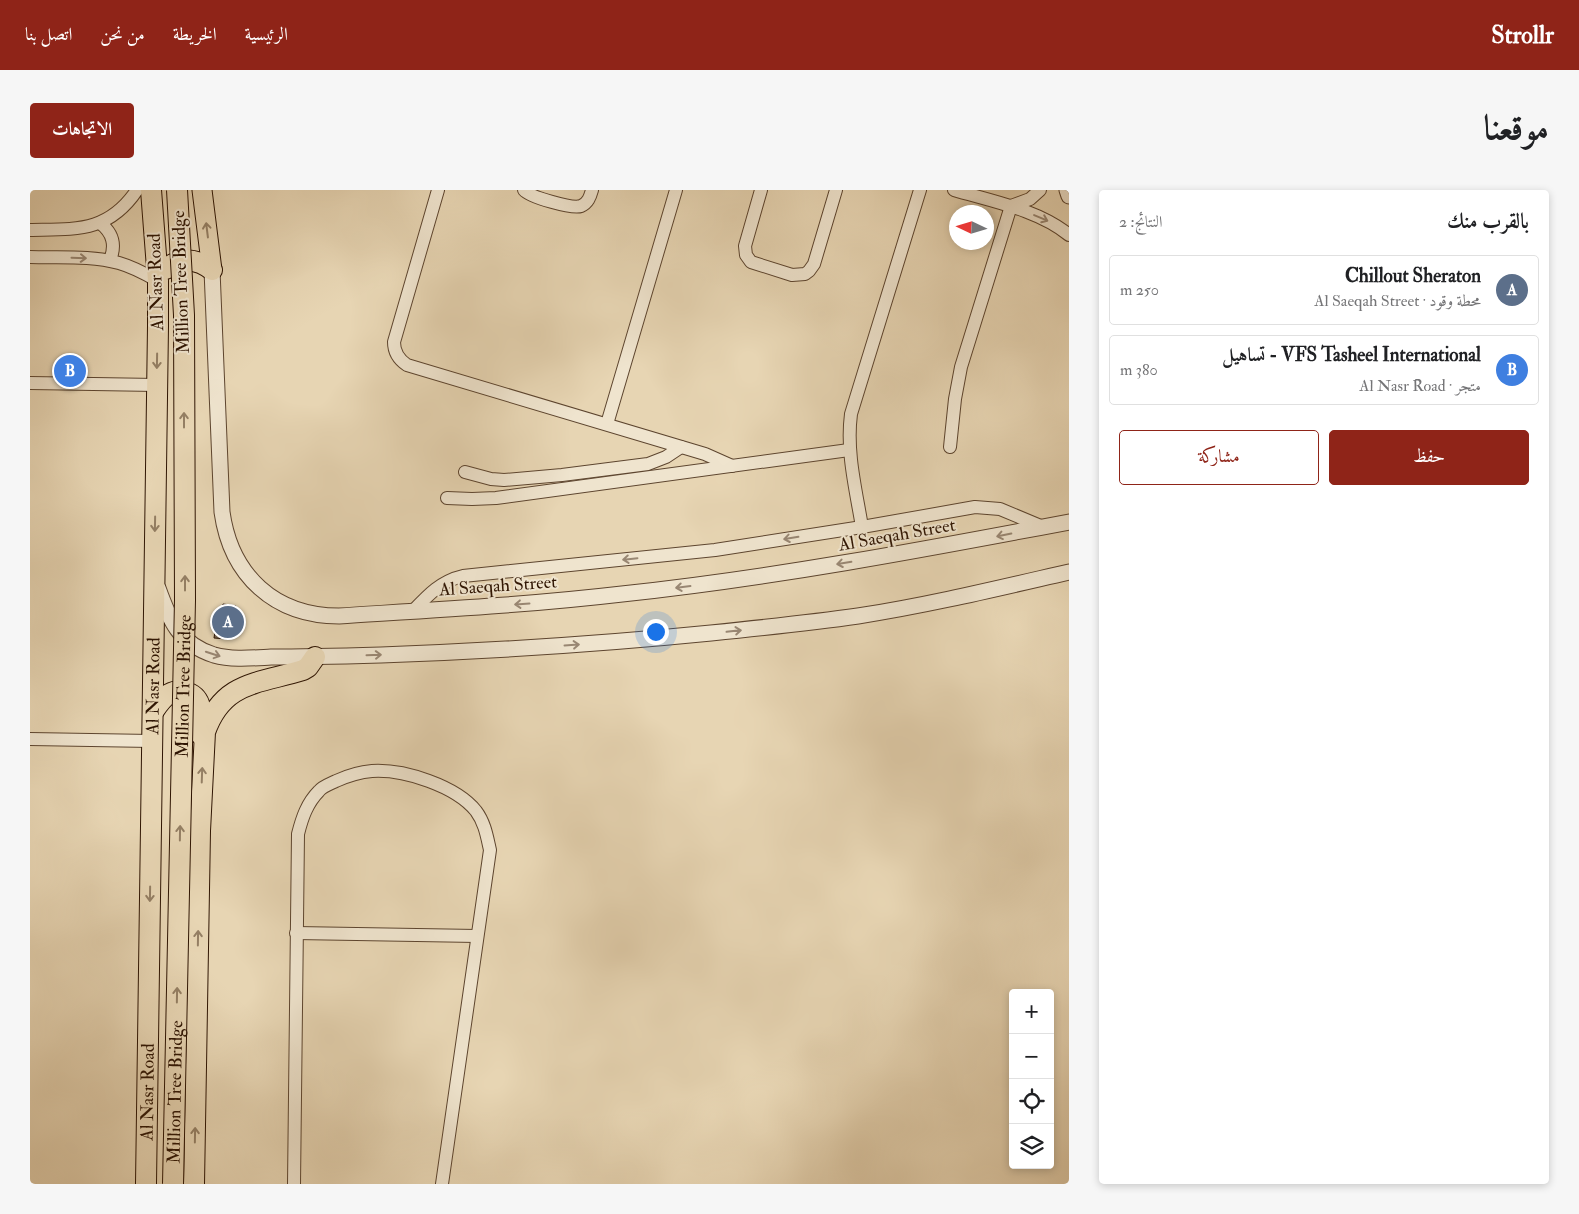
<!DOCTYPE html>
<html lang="ar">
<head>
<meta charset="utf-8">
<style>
	:root { --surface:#fff; --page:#f6f6f6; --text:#202124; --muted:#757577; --line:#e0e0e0; --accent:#8f2418 }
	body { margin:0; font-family:"IM FELL Double Pica",Amiri,serif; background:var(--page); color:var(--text); direction:rtl }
	.controls { position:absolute; right:15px; bottom:15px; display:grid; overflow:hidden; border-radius:5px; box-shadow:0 2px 8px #0003 }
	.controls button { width:45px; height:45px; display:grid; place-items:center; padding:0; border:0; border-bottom:1px solid var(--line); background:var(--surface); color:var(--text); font:25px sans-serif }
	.compass { position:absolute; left:919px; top:15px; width:45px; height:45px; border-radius:50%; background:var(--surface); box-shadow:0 2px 8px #0003; rotate:274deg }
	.you { position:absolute; left:625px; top:441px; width:18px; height:18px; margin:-12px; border:4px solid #fff; border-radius:50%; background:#1a73e8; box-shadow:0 0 0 8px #1a73e833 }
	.badge { display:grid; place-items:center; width:32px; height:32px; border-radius:50%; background:var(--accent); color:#fff; font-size:16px; font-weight:700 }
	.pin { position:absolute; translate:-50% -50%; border:2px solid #fff; box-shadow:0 1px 5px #0006 }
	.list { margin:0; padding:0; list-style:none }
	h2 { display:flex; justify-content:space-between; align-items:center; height:65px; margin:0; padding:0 20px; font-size:21px }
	h2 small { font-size:16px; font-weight:400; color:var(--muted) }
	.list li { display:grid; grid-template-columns:32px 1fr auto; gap:15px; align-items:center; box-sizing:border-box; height:70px; margin:0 10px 10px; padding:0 10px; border:1px solid var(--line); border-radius:5px }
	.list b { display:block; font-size:19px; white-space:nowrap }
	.list p { margin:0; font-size:16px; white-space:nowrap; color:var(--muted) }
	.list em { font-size:16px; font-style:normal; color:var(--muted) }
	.actions { display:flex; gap:10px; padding:15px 20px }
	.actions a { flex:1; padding:11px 0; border:1px solid var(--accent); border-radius:5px; text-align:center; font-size:18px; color:var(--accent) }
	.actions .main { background:var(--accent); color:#fff }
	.icon { flex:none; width:28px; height:28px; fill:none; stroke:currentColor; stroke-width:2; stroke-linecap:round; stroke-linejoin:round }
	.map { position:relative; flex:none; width:1039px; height:994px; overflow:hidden; direction:ltr; border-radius:5px }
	header { display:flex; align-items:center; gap:30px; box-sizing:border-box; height:70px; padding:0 25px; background:var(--accent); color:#fff }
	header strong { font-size:24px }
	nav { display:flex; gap:28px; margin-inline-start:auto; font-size:18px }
	.intro { display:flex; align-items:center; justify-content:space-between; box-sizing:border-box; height:120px; padding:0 30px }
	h1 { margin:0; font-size:35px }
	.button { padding:12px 22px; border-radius:5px; background:var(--accent); color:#fff; font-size:18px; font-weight:700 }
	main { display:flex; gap:30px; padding:0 30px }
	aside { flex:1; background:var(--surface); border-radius:5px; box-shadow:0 2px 8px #0003 }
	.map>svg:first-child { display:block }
</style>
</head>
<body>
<header>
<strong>Strollr</strong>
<nav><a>الرئيسية</a><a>الخريطة</a><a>من نحن</a><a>اتصل بنا</a></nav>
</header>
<div class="intro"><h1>موقعنا</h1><a class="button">الاتجاهات</a></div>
<main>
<aside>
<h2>بالقرب منك<small>النتائج: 2</small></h2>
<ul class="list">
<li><span class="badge" style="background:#5c6f8a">A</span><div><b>Chillout Sheraton</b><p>محطة وقود · Al Saeqah Street</p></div><em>250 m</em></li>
<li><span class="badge" style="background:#3f7fe0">B</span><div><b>VFS Tasheel International - تساهيل</b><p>متجر · Al Nasr Road</p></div><em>380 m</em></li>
</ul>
<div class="actions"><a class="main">حفظ</a><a>مشاركة</a></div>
</aside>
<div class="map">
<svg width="1039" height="994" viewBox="0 0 1039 994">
	<rect width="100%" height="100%" fill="#e7d5b3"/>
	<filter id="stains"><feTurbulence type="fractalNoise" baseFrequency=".004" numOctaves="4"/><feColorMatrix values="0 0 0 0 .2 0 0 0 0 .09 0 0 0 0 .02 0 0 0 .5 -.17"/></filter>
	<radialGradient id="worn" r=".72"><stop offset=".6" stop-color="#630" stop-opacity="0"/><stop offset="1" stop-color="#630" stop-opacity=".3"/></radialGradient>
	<!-- building -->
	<g fill="#8f795f" stroke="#2f1503">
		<path d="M193,414l13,2 -2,12 -14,-2z"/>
		<path d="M186,435l14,1 -2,13 -14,-1z"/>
	</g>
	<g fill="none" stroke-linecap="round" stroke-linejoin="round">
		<!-- minor casing -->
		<g stroke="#5d452f" stroke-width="14">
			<g id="minor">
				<path d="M408,0l-44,152c0,10 4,17 13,23l298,89 27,12"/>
				<path d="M494,0c6,7 48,19 57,16 7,-3 9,-9 11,-16"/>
				<path d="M731,0l-16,56 1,9 5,7 41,13 13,-1 4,-3 5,-7 22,-74"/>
				<path d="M924,0c37,11 85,20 115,45"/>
				<path d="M981,16l19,-7 10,-9"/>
				<path d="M70,33c13,10 16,22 10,37"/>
				<path d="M0,40c45,-1 78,3 107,-40"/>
				<path d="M0,67c29,1 61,-2 89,6 14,4 27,11 39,18"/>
				<path d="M0,193l127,2"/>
				<path d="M577,234l69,-234"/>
				<path d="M920,257l5,-48 6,-32 50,-161"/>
				<path d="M435,282l26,7 13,1 58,-5 86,-11 18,-7 15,-10"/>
				<path d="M417,308l25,1 24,-1 353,-48"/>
				<path d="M832,337c-6,-37 -16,-75 -11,-113l69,-224"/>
				<path d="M383,421c15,-16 28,-30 50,-35l252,-26 147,-23 113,-20 25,2 43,18"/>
				<path d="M0,549l122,2"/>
				<path d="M266,743l181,3"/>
				<path d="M264,994l4,-350c4,-16 9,-31 21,-43 4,-5 11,-7 17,-10 11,-5 23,-9 36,-10 32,-2 84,15 104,40 9,12 11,26 14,39l-48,334"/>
			</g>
		</g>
		<!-- tertiary casing -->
		<g stroke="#5d452f" stroke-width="17">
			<g id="tertiary">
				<path d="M1037,0l2,6"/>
				<path d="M182,80l10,242c9,64 53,104 117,104 94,-6 189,-11 283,-22 150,-16 299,-44 447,-72"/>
				<path d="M128,398c11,31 21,56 56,67 18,5 38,3 57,2 36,0 73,-1 110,-2 110,-4 220,-11 330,-22 49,-5 98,-10 147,-17 71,-11 141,-28 211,-44"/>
			</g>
		</g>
		<!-- primary casing -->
		<g stroke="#2f1503" stroke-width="21">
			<path id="primary" d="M172,0l10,80"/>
		</g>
		<!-- trunk casing -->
		<g stroke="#2f1503" stroke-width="22">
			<g id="trunk">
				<path d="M136,79c14,-13 32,-10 46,1"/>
				<path d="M123,522c4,-6 9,-14 16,-18 12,-7 28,-1 31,13 2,8 0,19 1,28"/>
				<path id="s1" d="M116,994l12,-858v-45l-7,-91"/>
				<path d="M164,994l6,-353 5,-99c18,-51 53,-48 98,-62l5,-3 7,-10"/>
			</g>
		</g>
		<!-- minor -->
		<use href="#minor" stroke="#efe4ce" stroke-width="12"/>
		<!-- tertiary -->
		<use href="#tertiary" stroke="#efe4ce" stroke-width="15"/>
		<!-- primary -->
		<use href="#primary" stroke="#e7d5b3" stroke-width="19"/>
		<!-- trunk -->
		<use href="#trunk" stroke="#e7d5b3" stroke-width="20"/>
		<!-- trunk-bridge casing -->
		<g stroke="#2f1503" stroke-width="22" stroke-linecap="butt">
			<g id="trunk-bridge">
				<path id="s2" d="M143,994l12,-584 -1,-285 -7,-125"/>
			</g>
		</g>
		<!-- trunk-bridge -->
		<use href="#trunk-bridge" stroke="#e7d5b3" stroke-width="20"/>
	</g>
	<!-- one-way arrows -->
	<defs><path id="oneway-shaft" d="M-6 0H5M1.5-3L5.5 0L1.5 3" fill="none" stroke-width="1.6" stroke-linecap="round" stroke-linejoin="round" transform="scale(1.25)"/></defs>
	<g stroke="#998773">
		<use href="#oneway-shaft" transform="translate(1011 28) rotate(23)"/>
		<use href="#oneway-shaft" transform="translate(49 68) rotate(2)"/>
		<use href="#oneway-shaft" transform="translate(974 345) rotate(169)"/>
		<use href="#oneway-shaft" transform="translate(761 348) rotate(171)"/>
		<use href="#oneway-shaft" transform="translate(600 369) rotate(174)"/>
		<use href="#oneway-shaft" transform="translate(814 373) rotate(171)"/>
		<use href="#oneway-shaft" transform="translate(653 397) rotate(173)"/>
		<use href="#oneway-shaft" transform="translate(492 414) rotate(176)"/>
		<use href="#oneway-shaft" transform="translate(704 441) rotate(-6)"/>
		<use href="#oneway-shaft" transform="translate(542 455) rotate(-4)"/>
		<use href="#oneway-shaft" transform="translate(183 464) rotate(18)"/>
		<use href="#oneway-shaft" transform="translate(344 465) rotate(-2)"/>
	</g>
	<g stroke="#947f64">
		<use href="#oneway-shaft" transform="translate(177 40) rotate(-97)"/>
		<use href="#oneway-shaft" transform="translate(127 171) rotate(91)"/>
		<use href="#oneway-shaft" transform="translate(154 230) rotate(-90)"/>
		<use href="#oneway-shaft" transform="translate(125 334) rotate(91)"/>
		<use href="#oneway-shaft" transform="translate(155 393) rotate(-90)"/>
		<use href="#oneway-shaft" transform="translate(172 585) rotate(-88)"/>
		<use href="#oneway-shaft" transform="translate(150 643) rotate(-89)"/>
		<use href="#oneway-shaft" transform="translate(120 704) rotate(91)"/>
		<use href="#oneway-shaft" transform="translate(168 748) rotate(-89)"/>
		<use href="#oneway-shaft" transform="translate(147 805) rotate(-89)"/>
		<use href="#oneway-shaft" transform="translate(165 945) rotate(-89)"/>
	</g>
	<g text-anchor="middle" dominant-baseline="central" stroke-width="4" stroke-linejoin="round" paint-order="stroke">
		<!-- street labels -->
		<g font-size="18" fill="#2f1503" stroke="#efe4ce">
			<text transform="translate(126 92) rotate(-92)">Al Nasr Road</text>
			<text transform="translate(151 92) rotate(-92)">Million Tree Bridge</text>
			<text transform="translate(867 345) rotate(-10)">Al Saeqah Street</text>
			<text transform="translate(468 396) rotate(-4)">Al Saeqah Street</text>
			<text stroke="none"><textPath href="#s1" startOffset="498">Al Nasr Road</textPath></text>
			<text stroke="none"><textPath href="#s2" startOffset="498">Million Tree Bridge</textPath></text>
			<text stroke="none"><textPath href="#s1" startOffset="92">Al Nasr Road</textPath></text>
			<text stroke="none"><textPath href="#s2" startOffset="92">Million Tree Bridge</textPath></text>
		</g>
	</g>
	<rect width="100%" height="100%" filter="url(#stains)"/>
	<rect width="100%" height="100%" fill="url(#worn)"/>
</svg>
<div class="controls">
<button>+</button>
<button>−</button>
<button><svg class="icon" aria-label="locate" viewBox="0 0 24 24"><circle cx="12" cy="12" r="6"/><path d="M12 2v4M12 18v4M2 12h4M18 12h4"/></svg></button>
<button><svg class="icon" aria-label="layers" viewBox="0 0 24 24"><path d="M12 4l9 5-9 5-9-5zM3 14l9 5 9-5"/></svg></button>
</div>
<svg class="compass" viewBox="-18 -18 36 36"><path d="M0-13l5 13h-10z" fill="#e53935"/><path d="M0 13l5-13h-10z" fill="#757577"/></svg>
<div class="you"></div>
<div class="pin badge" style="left:198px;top:432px;background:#5c6f8a">A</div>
<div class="pin badge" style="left:40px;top:181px;background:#3f7fe0">B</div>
</div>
</main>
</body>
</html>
